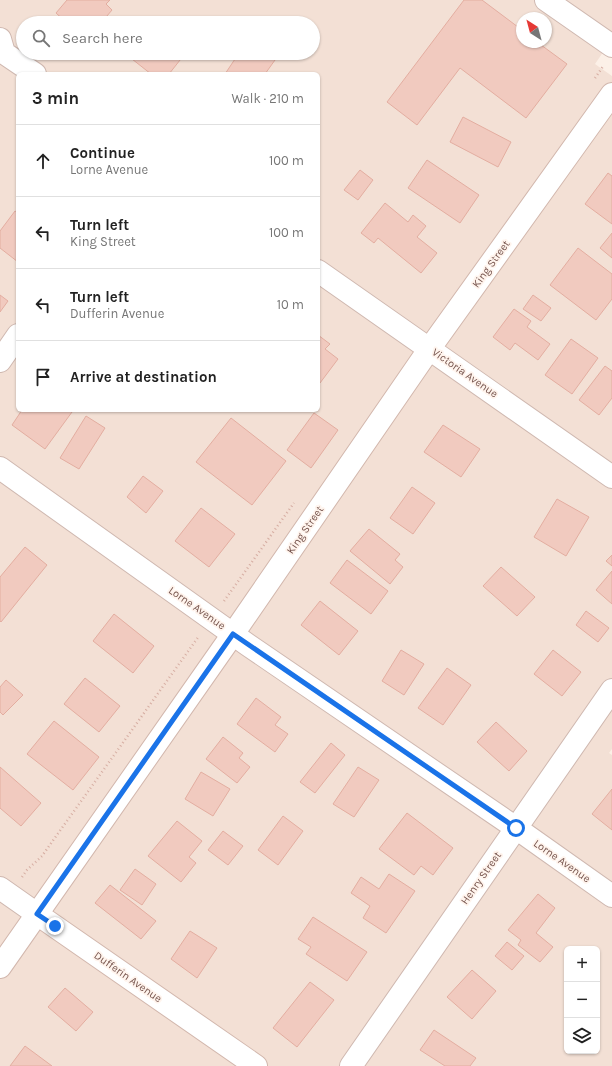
<!DOCTYPE html>
<html lang="en">
<head>
<meta charset="utf-8">
<style>
	:root { --surface:#fff; --page:#f2f2f2; --text:#222; --muted:#767676; --line:#e0e0e0 }
	body { margin:0; font-family:Karla,sans-serif; background:var(--page); color:var(--text) }
	.controls { position:absolute; right:12px; bottom:12px; display:grid; overflow:hidden; border-radius:6px; box-shadow:0 1px 3px #0004 }
	.controls button { width:36px; height:36px; display:grid; place-items:center; padding:0; border:0; border-bottom:1px solid var(--line); background:var(--surface); color:var(--text); font:20px sans-serif }
	.compass { position:absolute; left:516px; top:12px; width:36px; height:36px; border-radius:50%; background:var(--surface); box-shadow:0 1px 3px #0004; rotate:324deg }
	.stop { position:absolute; width:12px; height:12px; margin:-9px; border:3px solid #1a73e8; border-radius:50%; background:#fff }
	.stop.end { background:#1a73e8; border-color:#fff; box-shadow:0 1px 4px #0008 }
	.list { margin:0; padding:0; list-style:none }
	h2 { display:flex; justify-content:space-between; align-items:center; height:52px; margin:0; padding:0 16px; font-size:17px }
	h2 small { font-size:13px; font-weight:400; color:var(--muted) }
	.list li { display:grid; grid-template-columns:26px 1fr auto; gap:12px; align-items:center; box-sizing:border-box; height:72px; padding:0 16px; border-top:1px solid var(--line) }
	.list b { display:block; font-size:15px; white-space:nowrap }
	.list p { margin:0; font-size:13px; white-space:nowrap; color:var(--muted) }
	.list em { font-size:13px; font-style:normal; color:var(--muted) }
	.icon { flex:none; width:22px; height:22px; fill:none; stroke:currentColor; stroke-width:2; stroke-linecap:round; stroke-linejoin:round }
	.map { position:relative; flex:none; width:612px; height:1066px; overflow:hidden }
	.search { position:absolute; background:var(--surface); box-shadow:0 1px 3px #0004; left:16px; top:16px; width:304px; height:44px; display:flex; align-items:center; gap:10px; box-sizing:border-box; padding:0 14px; border-radius:22px; color:var(--muted); font-size:15px }
	.panel { position:absolute; background:var(--surface); box-shadow:0 1px 3px #0004; left:16px; top:72px; width:304px; height:340px; border-radius:6px }
	.map>svg:first-child { display:block }
</style>
</head>
<body>
<div class="map">
<svg width="612" height="1066" viewBox="0 0 612 1066">
	<rect width="100%" height="100%" fill="#fcf0e7"/>
	<!-- residential -->
	<path fill="#f3e0d5" fill-rule="evenodd" d="M0,0h612v39l-17,25 17,12v673l-3,4 3,2v311h-612zM522,18h24v24h-24zM23,23h290v30h-290zM18,74h300v336h-300zM567,949h30v102h-30z"/>
	<!-- building -->
	<g fill="#f1cabf" stroke="#e3ada0">
		<path d="M67,0h43l-4,4 6,6 -11,13h-34l-11,-10z"/>
		<path d="M464,0h18l40,30v12h15l30,22 -41,54 -66,-50 -43,57 -30,-23z"/>
		<path d="M137,53h45l2,2 -15,19h-18l-19,-15z"/>
		<path d="M239,53h41l-15,21h-40z"/>
		<path d="M463,117l48,25 -13,25 -48,-25z"/>
		<path d="M427,160l52,35 -19,28 -52,-35z"/>
		<path d="M360,170l13,10 -15,20 -14,-10z"/>
		<path d="M608,173l4,3v48l-27,-20z"/>
		<path d="M385,203l23,19 5,-7 13,11 -9,11 20,16 -16,20 -43,-35 -4,5 -13,-10z"/>
		<path d="M15,211l3,2v49l-18,-14v-17z"/>
		<path d="M612,233v25l-12,-10z"/>
		<path d="M578,248l34,26v25l-16,21 -46,-35z"/>
		<path d="M0,295l8,6 -8,11z"/>
		<path d="M533,295l18,13 -10,13 -18,-12z"/>
		<path d="M514,309l17,12 -4,6 23,17 -12,16 -23,-17 -5,7 -17,-13z"/>
		<path d="M318,335l12,9 -5,5 13,10 -18,24 -2,-1z"/>
		<path d="M571,339l27,19 -26,36 -27,-19z"/>
		<path d="M605,366l7,5v27l-13,17 -20,-15z"/>
		<path d="M22,410h47l3,2 -27,37 -33,-24z"/>
		<path d="M314,413l24,17 -27,38 -24,-18z"/>
		<path d="M86,416l19,12 -26,41 -19,-11z"/>
		<path d="M231,418l55,43 -34,44 -56,-43z"/>
		<path d="M443,425l37,24 -19,28 -37,-25z"/>
		<path d="M143,476l20,15 -17,22 -19,-16z"/>
		<path d="M412,487l23,16 -22,31 -23,-16z"/>
		<path d="M557,499l32,18 -23,39 -32,-19z"/>
		<path d="M201,508l34,26 -26,33 -34,-26z"/>
		<path d="M369,529l31,25 -5,6 8,7 -13,17 -40,-33z"/>
		<path d="M25,547l22,18 -46,57 -1,-1v-44z"/>
		<path d="M612,555v11l-6,-5z"/>
		<path d="M347,560l41,31 -17,23 -41,-31z"/>
		<path d="M501,567l34,30 -18,19 -34,-30z"/>
		<path d="M612,571v33l-16,-14z"/>
		<path d="M320,601l38,30 -19,24 -38,-30z"/>
		<path d="M586,611l23,17 -11,14 -22,-17z"/>
		<path d="M114,614l40,32 -21,27 -40,-32z"/>
		<path d="M401,650l23,14 -20,31 -22,-14z"/>
		<path d="M553,650l28,22 -19,24 -28,-22z"/>
		<path d="M447,668l24,17 -28,40 -25,-17z"/>
		<path d="M85,678l35,28 -21,26 -35,-28z"/>
		<path d="M6,680l17,15 -20,20 -3,-3v-25z"/>
		<path d="M256,698l25,19 -6,8 13,9 -13,18 -38,-28z"/>
		<path d="M54,721l45,36 -26,33 -46,-36z"/>
		<path d="M496,722l31,29 -18,20 -32,-29z"/>
		<path d="M223,737l20,16 -4,5 11,9 -13,16 -31,-24z"/>
		<path d="M331,743l14,12 -30,38 -15,-11z"/>
		<path d="M0,767l41,36 -20,23 -21,-18z"/>
		<path d="M358,767l21,13 -25,37 -21,-13z"/>
		<path d="M201,772l29,17 -17,27 -28,-17z"/>
		<path d="M612,789v41l-20,-16z"/>
		<path d="M407,813l46,35 -20,27 -12,-9 -7,9 -35,-26z"/>
		<path d="M283,816l20,15 -25,34 -20,-15z"/>
		<path d="M177,821l25,20 -13,16 7,6 -15,19 -33,-26z"/>
		<path d="M223,831l20,15 -15,19 -20,-15z"/>
		<path d="M135,869l21,15 -14,21 -22,-15z"/>
		<path d="M389,874l26,17 -29,42 -23,-15 7,-12 -19,-13 10,-16 18,12z"/>
		<path d="M110,885l46,36 -15,18 -46,-36z"/>
		<path d="M538,894l17,14 -19,25 17,14 -13,15 -22,-17 3,-5 -13,-10z"/>
		<path d="M313,917l54,35 -20,29 -41,-27 5,-7 -13,-8z"/>
		<path d="M190,931l27,17 -20,30 -26,-19z"/>
		<path d="M507,942l17,14 -12,14 -17,-14z"/>
		<path d="M472,970l24,21 -24,28 -25,-22z"/>
		<path d="M310,982l24,18 -37,47 -24,-19z"/>
		<path d="M65,988l28,24 -17,19 -28,-24z"/>
		<path d="M434,1030l42,28 -6,8h-25l-25,-16z"/>
		<path d="M25,1046l27,20h-42z"/>
	</g>
	<g fill="none" stroke-linecap="round" stroke-linejoin="round">
		<!-- street casing -->
		<g stroke="#cfb8b0" stroke-width="24">
			<g id="street">
				<path d="M546,0l66,46"/>
				<path d="M0,39l4,14 31,21"/>
				<path d="M318,271l294,206"/>
				<path d="M0,361l18,-26"/>
				<path d="M0,468l248,177 268,183 96,68"/>
				<path d="M0,888l37,26"/>
				<path d="M351,1066l261,-376"/>
			</g>
		</g>
		<!-- secondary casing -->
		<g stroke="#d2b7ad" stroke-width="24">
			<g id="secondary">
				<path d="M37,914l219,152"/>
				<path d="M0,967l233,-333 197,-286 182,-254"/>
			</g>
		</g>
		<!-- path -->
		<g stroke="#d6ada2" stroke-width="2.5" stroke-dasharray="1 3" stroke-linecap="butt">
			<path d="M595,78l9,-13"/>
			<path d="M224,601l70,-98"/>
			<path d="M22,877l5,-7 15,-14 157,-220"/>
		</g>
		<!-- street -->
		<use href="#street" stroke="#fff" stroke-width="22"/>
		<!-- secondary -->
		<use href="#secondary" stroke="#fff" stroke-width="22"/>
	</g>
	<g fill="none" stroke-linecap="round" stroke-linejoin="round">
		<!-- route -->
		<path stroke="#1a73e8" stroke-width="5" d="M55,926l-18,-12 196,-280 283,194"/>
	</g>
	<g text-anchor="middle" dominant-baseline="central" stroke-width="3.5" stroke-linejoin="round" paint-order="stroke">
		<!-- street labels -->
		<g font-size="11" fill="#75534c" stroke="#fff4ed">
			<text transform="translate(491 264) rotate(-54)">King Street</text>
			<text transform="translate(465 373) rotate(35)">Victoria Avenue</text>
			<text transform="translate(305 530) rotate(-55)">King Street</text>
			<text transform="translate(197 608) rotate(35)">Lorne Avenue</text>
			<text transform="translate(562 861) rotate(35)">Lorne Avenue</text>
			<text transform="translate(481 878) rotate(-55)">Henry Street</text>
			<text transform="translate(128 977) rotate(35)">Dufferin Avenue</text>
		</g>
	</g>
</svg>
<div class="controls">
<button>+</button>
<button>−</button>
<button><svg class="icon" aria-label="layers" viewBox="0 0 24 24"><path d="M12 4l9 5-9 5-9-5zM3 14l9 5 9-5"/></svg></button>
</div>
<svg class="compass" viewBox="-18 -18 36 36"><path d="M0-13l5 13h-10z" fill="#e53935"/><path d="M0 13l5-13h-10z" fill="#767676"/></svg>
<div class="stop" style="left:516px;top:828px"></div>
<div class="stop end" style="left:55px;top:926px"></div>
<div class="search"><svg class="icon" aria-label="search" viewBox="0 0 24 24"><circle cx="10" cy="10" r="6"/><path d="M15 15l6 6"/></svg>Search here</div>
<section class="panel">
<h2>3 min<small>Walk · 210 m</small></h2>
<ul class="list">
<li><svg class="icon" aria-label="ahead" viewBox="0 0 24 24"><path d="M12 20V5M6 11l6-6 6 6"/></svg><div><b>Continue</b><p>Lorne Avenue</p></div><em>100 m</em></li>
<li><svg class="icon" aria-label="left" viewBox="0 0 24 24"><path d="M17 20v-9H6M10 6l-5 5 5 5"/></svg><div><b>Turn left</b><p>King Street</p></div><em>100 m</em></li>
<li><svg class="icon" aria-label="left" viewBox="0 0 24 24"><path d="M17 20v-9H6M10 6l-5 5 5 5"/></svg><div><b>Turn left</b><p>Dufferin Avenue</p></div><em>10 m</em></li>
<li><svg class="icon" aria-label="arrive" viewBox="0 0 24 24"><path d="M6 21V4h12l-3 4 3 4H6"/></svg><div><b>Arrive at destination</b></div></li>
</ul>
</section>
</div>
</body>
</html>
